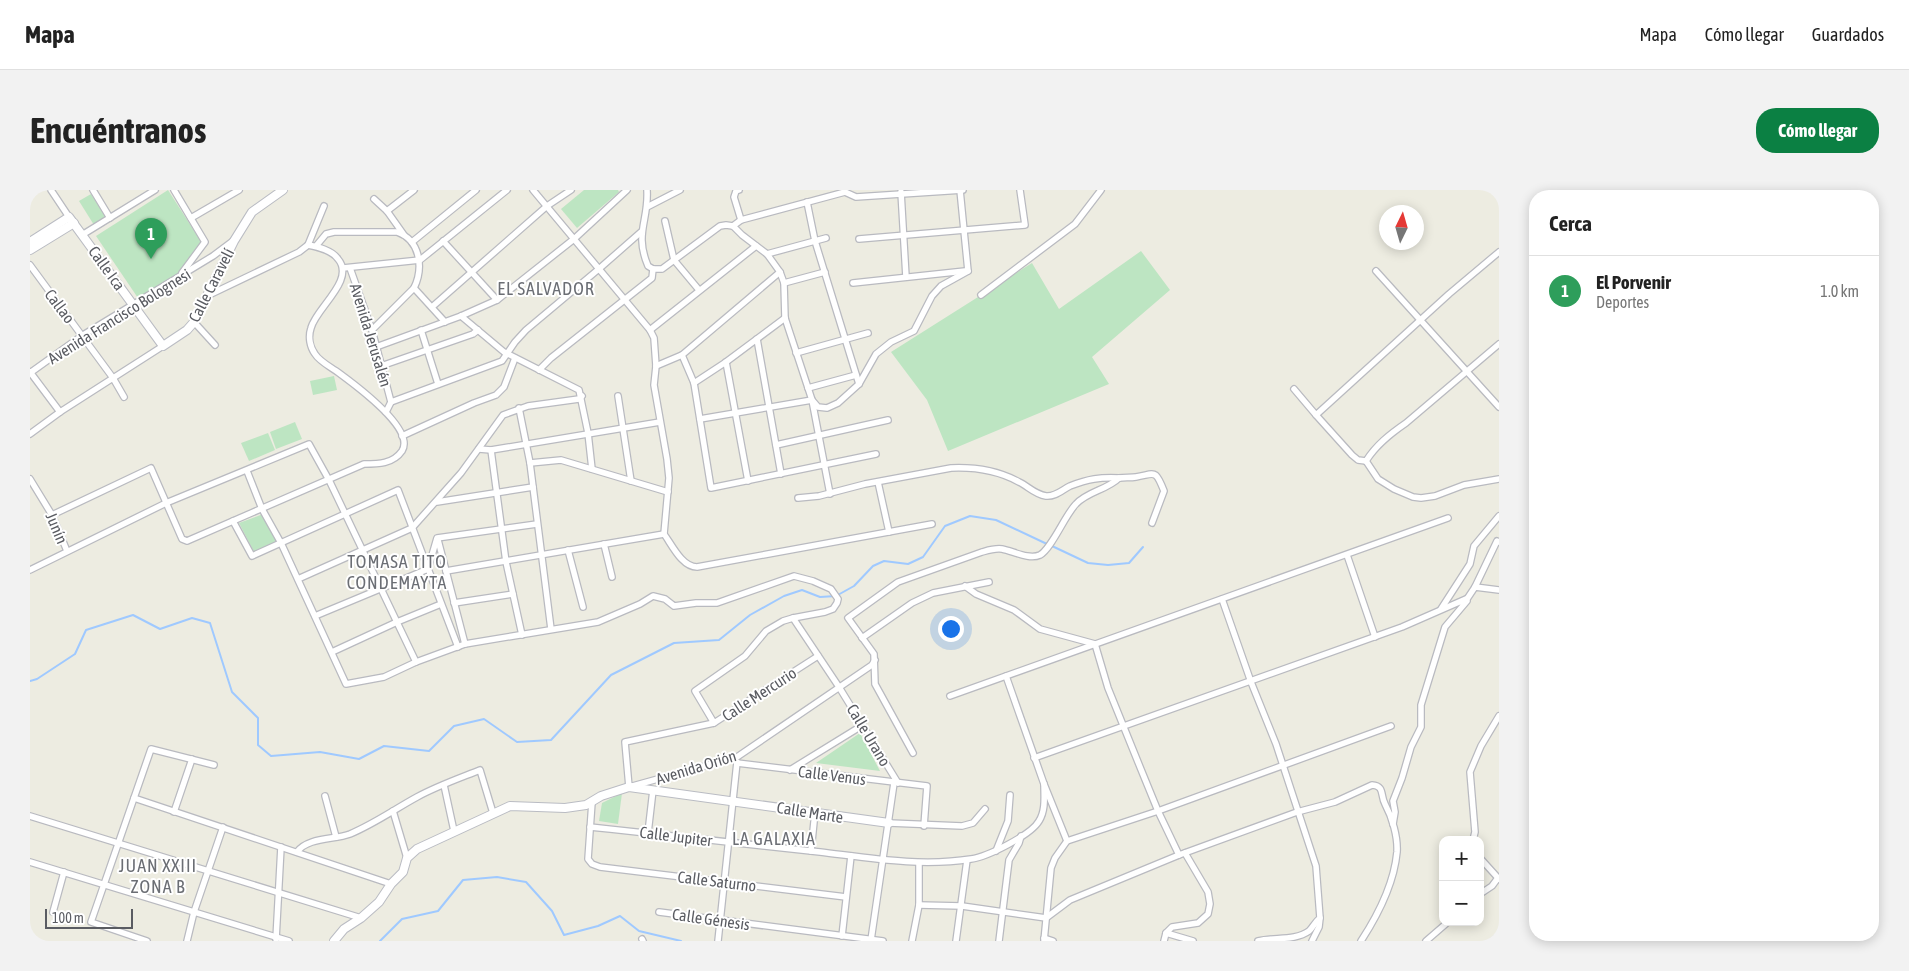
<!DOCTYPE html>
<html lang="es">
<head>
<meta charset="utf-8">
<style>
	:root { --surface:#fff; --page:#f2f2f2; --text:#222; --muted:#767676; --line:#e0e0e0; --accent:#0b8043 }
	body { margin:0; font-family:"Asap Condensed",sans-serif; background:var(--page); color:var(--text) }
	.controls { position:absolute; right:15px; bottom:15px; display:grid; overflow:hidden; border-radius:10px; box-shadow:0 2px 12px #0003 }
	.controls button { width:45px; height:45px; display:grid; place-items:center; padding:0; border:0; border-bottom:1px solid var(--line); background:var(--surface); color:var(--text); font:25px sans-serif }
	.compass { position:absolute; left:1349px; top:15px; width:45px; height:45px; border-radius:50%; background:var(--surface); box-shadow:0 2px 12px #0003; rotate:5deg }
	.scale { position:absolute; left:15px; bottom:12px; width:88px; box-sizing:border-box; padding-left:5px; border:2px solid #5a5c62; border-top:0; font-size:14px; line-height:18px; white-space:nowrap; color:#5a5c62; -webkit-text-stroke:4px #fff; paint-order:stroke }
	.you { position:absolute; left:920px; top:438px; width:18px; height:18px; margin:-12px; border:4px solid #fff; border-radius:50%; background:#1a73e8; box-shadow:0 0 0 8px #1a73e833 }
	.badge { display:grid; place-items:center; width:32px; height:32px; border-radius:50%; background:var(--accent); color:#fff; font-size:16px; font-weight:700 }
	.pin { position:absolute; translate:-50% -41px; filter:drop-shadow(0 1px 2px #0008) }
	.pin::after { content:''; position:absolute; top:26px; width:18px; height:15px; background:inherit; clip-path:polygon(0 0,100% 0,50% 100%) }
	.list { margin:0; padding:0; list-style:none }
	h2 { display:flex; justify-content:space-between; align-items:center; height:65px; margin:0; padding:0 20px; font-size:21px }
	h2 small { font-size:16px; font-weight:400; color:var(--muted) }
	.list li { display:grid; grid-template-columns:32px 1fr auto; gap:15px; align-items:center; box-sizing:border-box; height:70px; padding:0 20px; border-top:1px solid var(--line) }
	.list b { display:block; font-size:19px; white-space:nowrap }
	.list p { margin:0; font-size:16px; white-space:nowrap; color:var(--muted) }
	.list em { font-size:16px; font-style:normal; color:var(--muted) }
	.map { position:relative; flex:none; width:1469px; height:751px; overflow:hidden; border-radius:20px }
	header { display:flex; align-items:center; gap:30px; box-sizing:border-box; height:70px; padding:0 25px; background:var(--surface); border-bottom:1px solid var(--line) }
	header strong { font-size:24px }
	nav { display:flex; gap:28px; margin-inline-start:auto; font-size:18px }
	.intro { display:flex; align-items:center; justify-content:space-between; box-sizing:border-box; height:120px; padding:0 30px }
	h1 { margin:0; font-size:35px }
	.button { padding:12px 22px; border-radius:20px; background:var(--accent); color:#fff; font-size:18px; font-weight:700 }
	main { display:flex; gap:30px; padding:0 30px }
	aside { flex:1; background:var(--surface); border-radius:20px; box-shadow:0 2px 12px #0003 }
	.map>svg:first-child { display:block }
</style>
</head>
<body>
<header>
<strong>Mapa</strong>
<nav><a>Mapa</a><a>Cómo llegar</a><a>Guardados</a></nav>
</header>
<div class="intro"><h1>Encuéntranos</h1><a class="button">Cómo llegar</a></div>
<main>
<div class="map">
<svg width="1469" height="751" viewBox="0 0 1469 751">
	<rect width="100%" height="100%" fill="#edece1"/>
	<!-- green -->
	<g fill="#bde5c2">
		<path d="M138,0l34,53 -25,32 -39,23 -42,-62z"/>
		<path d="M554,0h34l1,2 -42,36 -16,-19z"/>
		<path d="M61,4l15,23 -12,8 -15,-24z"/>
		<path d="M1111,61l29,39 -78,67 17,27 -161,67 -21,-51 -36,-48 141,-89 27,46z"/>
		<path d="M304,186l3,14 -24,5 -3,-14z"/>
		<path d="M265,232l7,17 -26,10 -6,-17z"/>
		<path d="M238,243l7,17 -26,11 -8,-18z"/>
		<path d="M233,324l15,29 -24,9 -15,-29z"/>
		<path d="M830,543l20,38 -64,-8z"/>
		<path d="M592,603l-4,31 -19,-3 3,-18z"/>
	</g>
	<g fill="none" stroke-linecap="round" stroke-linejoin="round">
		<!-- stream -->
		<g stroke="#9fc9ff" stroke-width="2">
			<path d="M1022,356l36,17 20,2 21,-2 14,-16"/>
			<path d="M0,491l7,-2 38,-25 11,-24 47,-15 27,14 32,-11 18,5 22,69 26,26v27l13,11 49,-4 39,7 25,-13 45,5 25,-25 30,-7 33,23 34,-2 60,-65 63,-32 45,-3 31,-25 34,-19 18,-6 18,7 16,-1 18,-10 19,-20 11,-5 24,3 15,-7 22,-31 25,-10 26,4 51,24"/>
			<path d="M350,751l22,-22 36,-8 25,-31 34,-3 29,5 26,29 12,24 34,-9 22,-10 19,15 42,10"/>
		</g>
		<!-- street casing -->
		<g stroke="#b9bac0" stroke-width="8">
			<g id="street">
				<path d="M21,0l18,27"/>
				<path d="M63,0l17,28"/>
				<path d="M144,0l31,52 -23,31"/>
				<path d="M503,0l117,140 4,8 2,28 -2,19 13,74 2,19 -5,56c8,11 18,33 33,33l235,-43"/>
				<path d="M617,0c2,31 -13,43 1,76l5,3h9l58,-43 6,-1 7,1 9,9 25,19 13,18 4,11 1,35 27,82 6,7 9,1 11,-5 21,-19 17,-30 15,-12 23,-11 18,-35 9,-10 27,-15"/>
				<path d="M709,0l-3,1 -2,6 7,23"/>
				<path d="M930,0l8,81"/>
				<path d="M871,2l5,85"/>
				<path d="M344,9l13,12 17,24"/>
				<path d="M777,12l8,39 44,143"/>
				<path d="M617,17l33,-17"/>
				<path d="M357,21l27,-21"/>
				<path d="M161,28l48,-28"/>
				<path d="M635,31l9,39 25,30"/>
				<path d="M703,36l8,-6 104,-28 11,5 107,-7"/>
				<path d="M52,45l73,-45"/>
				<path d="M829,49l166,-14 -5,-35"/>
				<path d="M413,51l54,59"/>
				<path d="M382,52l64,-52"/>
				<path d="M286,56l10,-12 8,-2h63c23,8 27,35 17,56l-42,42"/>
				<path d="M737,64l59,-16"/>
				<path d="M0,75l83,113 11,19"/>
				<path d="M313,78l77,-8 87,-70"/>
				<path d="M320,78l22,62 19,72"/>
				<path d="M1346,81l123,136"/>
				<path d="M754,93l41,-11"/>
				<path d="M823,93l112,-12"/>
				<path d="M384,98l31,34"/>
				<path d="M951,105l94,-71 26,-34"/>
				<path d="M177,106l92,-44 9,-7 16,-39"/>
				<path d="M402,117l115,-101 24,-16"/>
				<path d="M431,126l43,36 75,38 9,43 4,36"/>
				<path d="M164,132l21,23"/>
				<path d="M391,140l17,54"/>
				<path d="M620,140l106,-84"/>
				<path d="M727,149l24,135"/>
				<path d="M346,157l85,-31 36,-16 77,-61 53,-49"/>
				<path d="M766,163l72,-20"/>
				<path d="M652,165l12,28 17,105 165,-34"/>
				<path d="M696,172l22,119"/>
				<path d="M351,176l92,-32 5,-4"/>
				<path d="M626,176l26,-11 98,-83"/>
				<path d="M509,180l12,-12 101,-80 1,-9"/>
				<path d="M0,182l30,40"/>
				<path d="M0,183l53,-38 130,-79 20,-15"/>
				<path d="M664,193l32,-21 59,-44"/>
				<path d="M778,198l48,-13"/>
				<path d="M1264,199l22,26 133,-121 50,-42"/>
				<path d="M588,206l13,85"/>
				<path d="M489,218l11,55 21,166"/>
				<path d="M356,222l5,-10 111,-41 13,-19 11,-12 74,-62 41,-36"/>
				<path d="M1286,225l36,40 6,5 8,1"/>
				<path d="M670,229l112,-19 18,94"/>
				<path d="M0,244l30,-22 103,-66"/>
				<path d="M372,246l72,-33 22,-8 8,-8 11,-29"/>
				<path d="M746,255l112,-25"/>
				<path d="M449,259l12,1 169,-28"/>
				<path d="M461,260l15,112 16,73"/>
				<path d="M1336,271c10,-16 24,-27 40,-38l93,-79"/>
				<path d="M1336,271l12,18 16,10 19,8 8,1 14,-2 29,-11 35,-6"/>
				<path d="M500,273l31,-3 107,32"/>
				<path d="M217,281l15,38 19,34 65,141 38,-7 32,-15 49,-18 133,-22 42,-18 13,-8 12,3 9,7 22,-3h21l77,-27 19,5 18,8 7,10 -1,4 -4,6 -8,3 -32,6 -10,3 -17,10 -21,25 -50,35 19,32"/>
				<path d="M0,289l22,36 15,36"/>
				<path d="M848,292l11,50"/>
				<path d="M768,308l21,-2 46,-12 86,-16c23,-1 48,3 68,14 9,4 15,12 27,14 9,1 16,-6 24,-10 18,-7 30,-9 49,-8"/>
				<path d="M407,312l96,-15"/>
				<path d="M22,325l99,-47 31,71 5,2 177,-77c14,0 29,0 38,-13 14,-22 -48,-67 -63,-78 -8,-6 -19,-11 -24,-19 -5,-7 -7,-17 -4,-26 5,-20 45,-48 27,-69 -6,-9 -20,-12 -30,-14"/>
				<path d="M203,331l19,35 146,-66 60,157"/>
				<path d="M408,350l27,104"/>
				<path d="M574,354l8,33"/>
				<path d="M538,360l15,57"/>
				<path d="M1317,365l28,82"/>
				<path d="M0,380l136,-67 143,-59 20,36 87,182"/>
				<path d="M416,381l218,-37"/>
				<path d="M268,389l114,-51 49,-55 42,-58 25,-9 51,-7 3,-3"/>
				<path d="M935,396l11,8 38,16 26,19 55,15 13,44 32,79 18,44 21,44"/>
				<path d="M1445,397l22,-46 2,1"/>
				<path d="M1192,409l29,83 25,62 40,122 4,52c-5,4 -7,9 -11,13 -14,10 -34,6 -51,10"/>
				<path d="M1437,409l8,-12 24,3"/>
				<path d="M424,413l59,-9"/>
				<path d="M1411,419l29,-45 4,-18 25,-30"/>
				<path d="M285,426l113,-47 9,-31 100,-14"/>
				<path d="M763,428l46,69 59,96"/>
				<path d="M832,448l50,-35 21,-10 56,-11"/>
				<path d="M302,462l65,-30 44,-18"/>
				<path d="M788,466l-104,67 -89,19 4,45 108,-30 135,-92 3,-5"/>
				<path d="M976,486l38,108 23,57"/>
				<path d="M920,506l498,-178"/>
				<path d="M883,563l-38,-69 -1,-30 -26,-36 50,-36 84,-30c7,-2 13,-4 20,-3 11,2 27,11 38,6 12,-7 25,-40 36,-51 12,-13 31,-14 43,-26 5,-1 11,0 17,-1 19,-3 19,-9 28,14l-12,32"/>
				<path d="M1004,568l368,-131 64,-28 1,2 -22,26 -24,78v22l-10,20 -9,31 -9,23 2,11 -2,12"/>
				<path d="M707,573l190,23 -3,40"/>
				<path d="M760,580l73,-45"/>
				<path d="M414,595l10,46"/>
				<path d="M295,606l11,41"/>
				<path d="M104,608l257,86"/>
				<path d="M562,612l-4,57 4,5 8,3 246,30"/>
				<path d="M363,621l14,47"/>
				<path d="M144,622l18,-53"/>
				<path d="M0,626l331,102"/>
				<path d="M859,633l73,3 11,-3 12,-14"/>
				<path d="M560,637c77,8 154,17 230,25 50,6 100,15 151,7 16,-2 60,-24 68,-38 7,-11 5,-25 5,-37"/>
				<path d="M618,643l5,-43"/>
				<path d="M1443,650l2,-8 -5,-60 11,-26 18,-30"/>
				<path d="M781,661l4,-39"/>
				<path d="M966,661l12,-30 2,-26"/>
				<path d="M267,662c11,-15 37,-12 53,-18 24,-10 45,-25 67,-37 20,-11 43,-19 63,-27l13,43"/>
				<path d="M1450,668l19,21"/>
				<path d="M0,672l259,79"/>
				<path d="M1450,704l12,-8 6,-8"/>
				<path d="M889,715l43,1 84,12 24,-18 109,-45 118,-43 38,-10 37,-17c13,1 8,10 13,19 7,13 13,33 12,48 -3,32 -19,63 -36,89"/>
				<path d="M23,722l11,-40"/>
				<path d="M629,722l224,29"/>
				<path d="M1136,743l27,8"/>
				<path d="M812,746l9,-80"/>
				<path d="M1014,748l9,3"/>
				<path d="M246,749l5,-92"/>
				<path d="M612,749l1,2"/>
				<path d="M841,750l23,-157"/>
				<path d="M117,751l-56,-19 60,-173 63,16"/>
				<path d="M157,751l7,-29 29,-85"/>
				<path d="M688,751l19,-179"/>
				<path d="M882,751l7,-36v-42"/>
				<path d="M926,751l11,-81"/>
				<path d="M969,751l10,-81 10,-17 2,-7"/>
				<path d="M1014,751l7,-73 4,-10 12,-17 91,-30 233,-85"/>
				<path d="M1134,751l2,-8 6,-6 26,-4 10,-9 2,-10 -2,-12 -23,-39"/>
				<path d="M1282,751l7,-14 1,-9"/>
				<path d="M1396,751l22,-19"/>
				<path d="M1463,751l6,-5"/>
			</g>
		</g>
		<!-- secondary casing -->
		<g stroke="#babcc3" stroke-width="10">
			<g id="secondary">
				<path d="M0,52l39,-25 94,129 24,-16 7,-8 40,-81 18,-29 31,-22"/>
				<path d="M0,60l44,-27"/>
				<path d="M304,751l10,-12 17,-11 18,-16 12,-18 12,-12 4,-14 10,-9 93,-43 55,2 21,-3 15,-9 28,-9 260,36"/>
			</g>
		</g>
		<!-- street -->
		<use href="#street" stroke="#fff" stroke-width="5.5"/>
		<!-- secondary -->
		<use href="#secondary" stroke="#fff" stroke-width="8"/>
	</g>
	<g text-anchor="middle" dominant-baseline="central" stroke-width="4" stroke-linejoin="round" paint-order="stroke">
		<!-- street labels -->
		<g font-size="16" fill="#5a5c62" stroke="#fff">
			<text transform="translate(77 78) rotate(54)">Calle Ica</text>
			<text transform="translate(181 95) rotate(-63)">Calle Caravelí</text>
			<text transform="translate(30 116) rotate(53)">Callao</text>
			<text transform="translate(89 126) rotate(-32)">Avenida Francisco Bolognesi</text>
			<text transform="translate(341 145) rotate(73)">Avenida Jerusalén</text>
			<text transform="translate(27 338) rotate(67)">Junín</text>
			<text transform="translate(729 504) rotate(-33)">Calle Mercurio</text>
			<text transform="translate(839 545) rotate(59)">Calle Urano</text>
			<text transform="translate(666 577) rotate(-17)">Avenida Orión</text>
			<text transform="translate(802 585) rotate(7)">Calle Venus</text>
			<text transform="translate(780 622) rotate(9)">Calle Marte</text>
			<text transform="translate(646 646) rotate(7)">Calle Jupiter</text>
			<text transform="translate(687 691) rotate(7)">Calle Saturno</text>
			<text transform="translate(681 729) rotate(8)">Calle Génesis</text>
		</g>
		<!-- neighbourhood labels -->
		<g font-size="18" letter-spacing="1" fill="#6b6e74" stroke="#fff">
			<text x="516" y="98">EL SALVADOR</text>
			<text x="367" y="371">TOMASA TITO<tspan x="367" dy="21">CONDEMAYTA</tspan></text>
			<text x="744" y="648">LA GALAXIA</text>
			<text x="128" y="675">JUAN XXIII<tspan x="128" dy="21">ZONA B</tspan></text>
		</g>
	</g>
</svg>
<div class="controls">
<button>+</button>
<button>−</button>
</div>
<svg class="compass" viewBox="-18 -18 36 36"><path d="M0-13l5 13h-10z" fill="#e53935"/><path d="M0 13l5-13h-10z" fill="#767676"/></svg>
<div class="scale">100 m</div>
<div class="you"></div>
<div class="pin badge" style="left:121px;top:69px;background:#2e9e5b">1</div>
</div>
<aside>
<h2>Cerca<small></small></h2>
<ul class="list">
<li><span class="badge" style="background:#2e9e5b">1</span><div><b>El Porvenir</b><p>Deportes</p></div><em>1.0 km</em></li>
</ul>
</aside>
</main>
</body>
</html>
